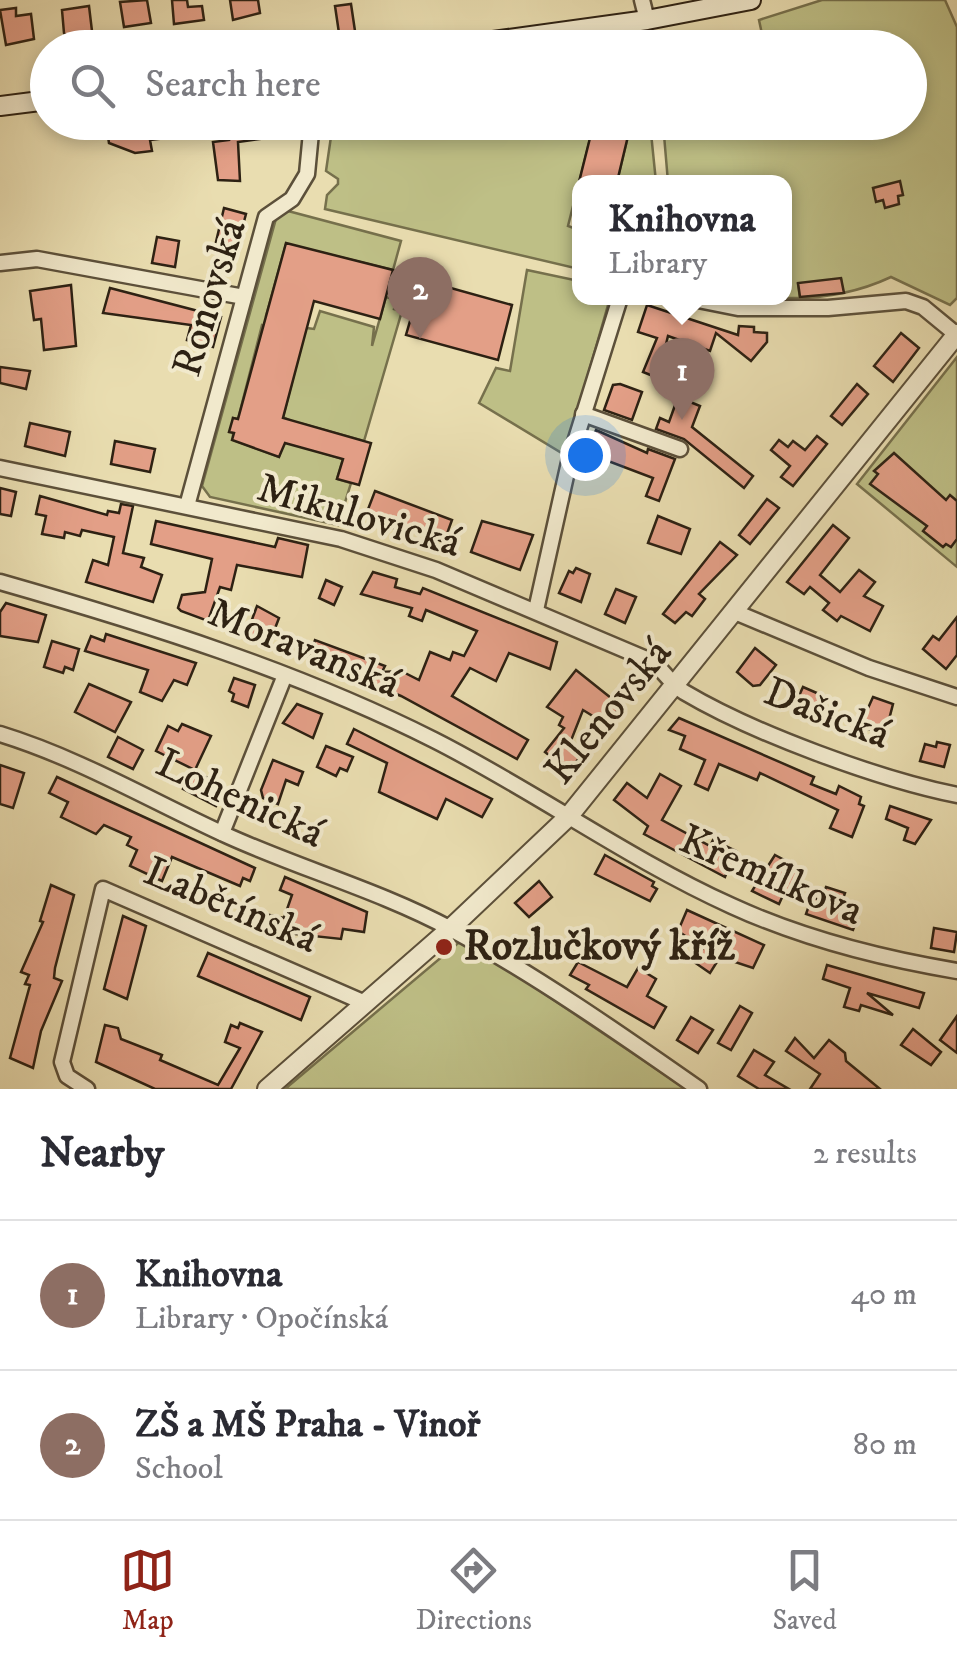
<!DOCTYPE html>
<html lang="en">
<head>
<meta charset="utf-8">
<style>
	:root { --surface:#fff; --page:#f2f2f3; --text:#2b2b33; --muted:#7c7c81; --line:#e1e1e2; --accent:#8f2418 }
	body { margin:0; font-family:"IM FELL DW Pica",serif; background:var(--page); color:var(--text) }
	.you { position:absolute; left:585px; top:455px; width:35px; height:35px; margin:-25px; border:8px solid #fff; border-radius:50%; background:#1a73e8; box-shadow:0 0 0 15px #1a73e833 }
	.badge { display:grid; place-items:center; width:65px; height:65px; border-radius:50%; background:var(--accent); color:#fff; font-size:32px; font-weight:700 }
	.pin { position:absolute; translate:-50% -82px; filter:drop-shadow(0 2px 5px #0008) }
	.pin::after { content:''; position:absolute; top:52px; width:35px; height:30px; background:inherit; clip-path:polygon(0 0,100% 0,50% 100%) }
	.popup { position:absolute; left:572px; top:175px; width:220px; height:130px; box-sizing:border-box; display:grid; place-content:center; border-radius:20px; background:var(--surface); filter:drop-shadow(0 2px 8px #0005); font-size:32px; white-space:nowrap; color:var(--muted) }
	.popup b { font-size:38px; color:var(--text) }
	.popup::after { content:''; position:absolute; left:50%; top:100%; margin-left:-20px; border:20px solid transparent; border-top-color:var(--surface) }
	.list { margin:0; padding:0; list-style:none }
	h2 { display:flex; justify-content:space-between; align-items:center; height:130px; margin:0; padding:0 40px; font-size:42px }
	h2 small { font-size:32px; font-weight:400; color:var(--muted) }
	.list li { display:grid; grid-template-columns:65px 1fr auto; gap:30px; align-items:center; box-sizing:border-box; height:150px; padding:0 40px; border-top:2px solid var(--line) }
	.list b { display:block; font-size:38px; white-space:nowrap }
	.list p { margin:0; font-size:32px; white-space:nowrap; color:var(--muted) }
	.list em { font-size:32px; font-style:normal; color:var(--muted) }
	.icon { flex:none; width:55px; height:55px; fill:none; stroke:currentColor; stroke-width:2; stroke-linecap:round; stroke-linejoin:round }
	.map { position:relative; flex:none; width:957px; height:1089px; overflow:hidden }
	.search { position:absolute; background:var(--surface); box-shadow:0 5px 15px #0003; left:30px; right:30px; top:30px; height:110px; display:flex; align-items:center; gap:25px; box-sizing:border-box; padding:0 35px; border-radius:55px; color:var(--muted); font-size:38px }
	.sheet { height:430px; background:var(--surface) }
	nav { display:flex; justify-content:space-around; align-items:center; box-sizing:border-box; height:140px; border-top:2px solid var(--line); background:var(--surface); font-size:28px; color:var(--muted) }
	nav a { display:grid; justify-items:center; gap:5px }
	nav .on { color:var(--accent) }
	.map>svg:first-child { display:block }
</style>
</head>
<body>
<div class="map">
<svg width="957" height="1089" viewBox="0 0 957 1089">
	<rect width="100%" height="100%" fill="#e9ddb0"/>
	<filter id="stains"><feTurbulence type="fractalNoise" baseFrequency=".002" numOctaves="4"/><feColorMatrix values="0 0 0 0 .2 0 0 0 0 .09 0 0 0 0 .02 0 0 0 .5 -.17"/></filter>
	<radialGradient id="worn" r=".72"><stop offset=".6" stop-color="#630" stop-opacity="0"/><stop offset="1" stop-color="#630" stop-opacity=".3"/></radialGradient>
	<!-- green -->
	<g fill="#bebf86" stroke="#76704c" stroke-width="2.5" fill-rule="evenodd">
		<path d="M822,0h123l12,27v271l-7,7 -59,-28c-34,16 -69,22 -107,21v-116h-116l-5,-59 247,-1v-74l-242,-1 94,-13 -3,-14zM841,279l2,14 -43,5 -2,-14z"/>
		<path d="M333,123h317l6,59h-39l11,-46 -37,-1 -23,91 11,4v39l-254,-60 2,-14 11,-11v-5l-12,-8z"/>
		<path d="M288,211l113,30 -8,29 -107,-26 -20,72 10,13 -14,-4 -24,94 -5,-1v22l46,17 12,-36 -8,-4 23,-89 8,1 6,-18 54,16 -2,19 14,-49 10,3 -2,9 8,2 -38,130 -61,-17 -7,21 47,14 -6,20 14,4 -13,42 -128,-28 -8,-11 75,-271z"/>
		<path d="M527,270l52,11 1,17h30l-45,157 -86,-52 17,-35 14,3z"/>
		<path d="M957,357v210l-100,-83z"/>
		<path d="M463,939l223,150h-401z"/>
	</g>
	<!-- building -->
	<g fill="#e39f87" stroke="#2d2113" stroke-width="2.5">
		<path d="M147,0l4,23 -27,4 -4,-25z"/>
		<path d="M172,0h15l1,7 14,-1 2,14 -30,4z"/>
		<path d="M230,0h28l2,13 -27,7z"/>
		<path d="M351,4l4,27 -16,2 -4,-27z"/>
		<path d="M89,6l3,25 -14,3 2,14h-5l-11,-15 -2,-23z"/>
		<path d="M16,8v8l15,-2 3,25 -28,6 -6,-35z"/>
		<path d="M193,122l-11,14 -32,4 2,11 -17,2 -26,-10 -3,-19z"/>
		<path d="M273,122l2,15 -37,5 2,39 -22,-1 -5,-38 16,-2 -2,-16z"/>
		<path d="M591,134l37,2 -11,46h-38z"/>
		<path d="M900,181l3,14 -5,1 1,8 -14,4 -2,-8 -7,2 -3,-14z"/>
		<path d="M224,208l22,6 -9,34 -21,-6z"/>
		<path d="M157,237l22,4 -4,26 -23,-4z"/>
		<path d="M286,243l107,27 -13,49 -66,-18 -31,117 88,25 -12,42 -22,-6 6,-20 -58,-16 -6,14 -47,-17 2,-7 -5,-1 4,-14 5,1z"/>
		<path d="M841,278l3,15 -44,4 -2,-14z"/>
		<path d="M422,280l90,25 -14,55 -92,-25z"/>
		<path d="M71,285l5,61 -32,4 -3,-31 -7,1 -4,-29z"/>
		<path d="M110,288l111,29 -8,30 -26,-7 4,-15 -88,-12z"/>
		<path d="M647,305l91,30 1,-9 15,1v5l13,1v9l-16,19 -35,-28 -6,18 -42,-15 -10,42 -15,-6 14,-34 -19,-6z"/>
		<path d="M901,333l18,15 -26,34 -19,-16z"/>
		<path d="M0,367l30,4 -4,18 -26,-6z"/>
		<path d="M620,384l22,8 -10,28 -28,-10 9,-25z"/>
		<path d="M857,384l11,10 -26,31 -11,-9z"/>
		<path d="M678,397l22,9 -8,21 61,49 -9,12 -60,-49 -28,-10 4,-11 9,4z"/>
		<path d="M30,423l40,9 -5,24 -40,-10z"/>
		<path d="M596,430l51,23 1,-4 27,10 -16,42 -13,-5 7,-18 -66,-25z"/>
		<path d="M817,436l10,8 -34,42 -12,-9 9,-11 -19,-16 8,-10 9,7 5,-6 12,9z"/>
		<path d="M115,441l40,8 -5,23 -39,-8z"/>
		<path d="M894,453l52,47 4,-5 7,6v38l-6,8 -5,-3 -3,3 -20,-16 4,-5 -57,-42 8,-10 -4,-3z"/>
		<path d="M0,488l16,4 -5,24 -11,-2z"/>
		<path d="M375,491l77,29 -8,22 -44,-17 -2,5 -13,-5 2,-5 -20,-8z"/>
		<path d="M40,496l67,19 1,-4 11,2 2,-9 12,2 -10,47 21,5 -3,9 21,8 -9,27 -67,-20 7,-22 15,5 6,-28 -32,-7 -2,6 -15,-4 -1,6 -22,-4 4,-18 -10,-2z"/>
		<path d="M767,499l12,9 -29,36 -11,-9z"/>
		<path d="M658,516l32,13 -9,25 -33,-11z"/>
		<path d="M156,521l119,26 3,-9 30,7 -6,32 -65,-12 -6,25 -11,-3 -12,34 -27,-10 -3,-3 4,-13 23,-3 7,-33 -61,-15z"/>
		<path d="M482,521l51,14 -13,35 -49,-18z"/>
		<path d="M833,525l16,13 -29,37 20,17 19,-22 16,12 -11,14 19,10 -13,25 -29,-15 -4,5 -14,-11 6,-7 -19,-16 -6,7 -17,-12z"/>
		<path d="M720,542l17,13 -38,39 6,5 -13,17 -6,-4 -11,11 -12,-9z"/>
		<path d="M576,568l14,6 -9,28 -22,-9 10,-22 4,2z"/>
		<path d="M373,572l24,7 -2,8 25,7 3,-6 134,54 -7,27 -41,-16 -13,28 -26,-13 -18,28 76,44 -11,19 -116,-63 -19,-8 -2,4 -71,-35 6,-17 70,26 -3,6 19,-1 18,9 11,-28 20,8 3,-8 11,4 13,-25 -51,-21 -4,11 -13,-5 3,-8 -51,-14z"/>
		<path d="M326,580l16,7 -8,18 -15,-7z"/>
		<path d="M616,589l20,8 -11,26 -20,-9z"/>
		<path d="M6,603l40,12 -8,27 -38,-6v-24z"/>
		<path d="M257,606l22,12 -10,26 -23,-8z"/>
		<path d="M957,617v38l-11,14 -23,-20 10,-13 6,4z"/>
		<path d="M106,634l90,29 -9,22 -13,-5 -12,21 -22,-9 8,-22 -63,-19 6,-15 13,5z"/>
		<path d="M52,641l27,8 -6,21 -8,-3 -2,6 -19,-6z"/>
		<path d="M755,648l21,17 -16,20 -7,1 -16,-14z"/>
		<path d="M576,670l45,36 -15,18 -23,-14 -13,33 13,10 -14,18 -24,-19 19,-24 -5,-3 4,-8 -16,-10z"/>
		<path d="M234,678l21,7 -7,22 -16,-6 2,-7 -5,-3z"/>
		<path d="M89,684l42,18 -16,30 -40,-20z"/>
		<path d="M803,687l23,10 -11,26 -22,-14z"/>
		<path d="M873,697l20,7 -8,31 -25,-9z"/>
		<path d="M297,704l25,10 -9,24 -30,-15z"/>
		<path d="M679,718l135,59 -3,7 25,10 3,-8 22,11 -2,7 5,2 -12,31 -22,-9 8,-18 -78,-37 -3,7 -38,-16 -11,26 -13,-6 10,-24 -25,-11 5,-13 -16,-6z"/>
		<path d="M182,724l29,12 -16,34 -39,-19 12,-25 10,5z"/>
		<path d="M354,729l138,70 -10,18 -36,-18 -9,20 -58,-27 8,-29 -40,-19z"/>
		<path d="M118,737l25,13 -10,19 -25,-12z"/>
		<path d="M937,742l13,3 -6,22 -24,-6 5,-17 11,3z"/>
		<path d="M326,746l27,11 -6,14 -7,-3 -4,8 -19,-9z"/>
		<path d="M273,760l30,12 -5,13 -12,-5 -8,24 -15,-6 -2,-8z"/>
		<path d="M0,765l24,8 -11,35 -13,-4z"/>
		<path d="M192,770l30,15 2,6 -8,15 -33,-17z"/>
		<path d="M660,774l21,12 -19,34 48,26 3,-6 23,11 -3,20 -5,-2 -3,8 -81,-43 4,-8 -34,-26 13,-17 20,15z"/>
		<path d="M57,777l198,91 -5,13 -7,-3 -3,8 -68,-29 -10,24 -32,-15 7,-16 -10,-5 4,-8 -27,-12 -8,9 -35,-17 7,-15 -19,-9z"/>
		<path d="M890,806l41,14 -16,24 -11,-4 4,-12 -22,-9z"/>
		<path d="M605,855l49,27 -2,4 5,3 -7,12 -55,-27z"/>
		<path d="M775,855l28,15 -14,26 -5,-3 -5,11 -27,-13z"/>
		<path d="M285,877l82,35 -3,20 -21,-3 -2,10 -84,-9 3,-17 24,5 8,-23 -12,-5z"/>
		<path d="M539,881l13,16 -23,20 -14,-14z"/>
		<path d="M51,885l23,10 -19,73 -1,10 8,3 -21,50 -8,37 -23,-10 20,-73 -5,-1 4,-9 -8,-3 22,-50 -3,-1z"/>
		<path d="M826,887l19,6 -6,17 19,6 -5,14 -47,-16 6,-17 9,4z"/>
		<path d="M687,910l77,35 -11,23 -33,-11 -10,16 -16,-11 9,-14 -25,-17z"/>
		<path d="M123,916l23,10 -19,73 -23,-10z"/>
		<path d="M934,928l23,4 -3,20 -23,-4z"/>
		<path d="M208,953l102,44 -9,23 -103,-44z"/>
		<path d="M578,962l49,25 11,-19 18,11 -9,17 19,11 -12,21 -68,-39 3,-4 -19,-10z"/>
		<path d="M827,965l97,28 -5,15 -52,-15 26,22 -32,-10 -2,6 -15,-4 6,-19 -27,-9z"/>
		<path d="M740,1006l12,7 -21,37 -13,-7z"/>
		<path d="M957,1016v37l-17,-13z"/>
		<path d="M691,1017l22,13 -15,23 -21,-13z"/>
		<path d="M240,1023l22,9 -31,57h-76l-59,-27 9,-37 13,3 3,11 41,16 -2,5 58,25 22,-37 -15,-6 6,-17 7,3z"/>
		<path d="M913,1029l28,23 -10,13 -30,-20z"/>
		<path d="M795,1038l19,20 15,-18 16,13 1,8 34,28h-70l10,-15 -34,-23z"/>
		<path d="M754,1050l20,12 -9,13 24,14h-30l-21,-13z"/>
	</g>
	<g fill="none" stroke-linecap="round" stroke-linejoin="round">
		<!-- minor casing -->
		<g stroke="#5c503a" stroke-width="19">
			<g id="minor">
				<path d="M642,0l5,20"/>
				<path d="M0,263l37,-4 207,38"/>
				<path d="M688,298l50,10h90l78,-7 17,6 34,28"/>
				<path d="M583,414l97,35"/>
				<path d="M0,468l341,71 95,31 215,91c13,9 20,24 33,31 69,41 194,87 273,103"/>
				<path d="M187,506l79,-289 26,-18 15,-25 5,-52"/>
				<path d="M0,582c147,42 297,89 434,158 101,51 194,119 298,166 72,33 147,52 225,65"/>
				<path d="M536,610l34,-152 50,-160"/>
				<path d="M735,612l134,56 88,29"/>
				<path d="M0,734c81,25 151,67 228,102 73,33 152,55 223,93 86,47 168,104 248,160"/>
				<path d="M222,833l63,-158"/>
				<path d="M87,1089l-20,-13 -5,-14 41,-173 262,114"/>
			</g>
		</g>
		<!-- tertiary casing -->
		<g stroke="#5c503a" stroke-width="22">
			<path id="tertiary" d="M267,1089l183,-160 118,-112 389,-483"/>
		</g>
		<!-- secondary casing -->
		<g stroke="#2d2113" stroke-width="22">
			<g id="secondary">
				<path d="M442,48l205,-28 104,-20"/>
				<path d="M0,106l48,-6"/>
			</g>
		</g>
		<!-- minor -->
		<use href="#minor" stroke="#f1e9cc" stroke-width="14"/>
		<!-- tertiary -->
		<use href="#tertiary" stroke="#f1e9cc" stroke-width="18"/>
		<!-- secondary -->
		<use href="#secondary" stroke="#f1e9cc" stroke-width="18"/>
	</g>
	<!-- markers -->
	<circle fill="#8f2418" stroke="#f1e9cc" stroke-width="4" cx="444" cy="947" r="10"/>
	<g text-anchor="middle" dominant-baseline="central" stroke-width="8" stroke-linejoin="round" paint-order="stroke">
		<!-- street labels -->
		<g font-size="42" fill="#2d2113" stroke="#f1e9cc">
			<text transform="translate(210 298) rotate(-73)">Ronovská</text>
			<text transform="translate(359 516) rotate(16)">Mikulovická</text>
			<text transform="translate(304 649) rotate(22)">Moravanská</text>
			<text transform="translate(609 712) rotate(-51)">Klenovská</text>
			<text transform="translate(827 714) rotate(21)">Dašická</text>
			<text transform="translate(240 799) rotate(25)">Lohenická</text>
			<text transform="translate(771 876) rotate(23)">Křemílkova</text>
			<text transform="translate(231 906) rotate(23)">Labětínská</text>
		</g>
		<!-- poi labels -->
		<g font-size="42" font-weight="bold" fill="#2d2113" stroke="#f1e9cc" text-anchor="start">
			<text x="464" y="947">Rozlučkový kříž</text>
		</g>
	</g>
	<rect width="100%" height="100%" filter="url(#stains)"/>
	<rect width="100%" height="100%" fill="url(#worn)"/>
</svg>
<div class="you"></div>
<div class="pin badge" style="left:682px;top:420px;background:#8d6e63">1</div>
<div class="popup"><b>Knihovna</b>Library</div>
<div class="pin badge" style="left:420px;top:339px;background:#8d6e63">2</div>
<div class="search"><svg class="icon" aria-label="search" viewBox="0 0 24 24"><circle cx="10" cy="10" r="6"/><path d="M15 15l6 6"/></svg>Search here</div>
</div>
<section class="sheet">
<h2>Nearby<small>2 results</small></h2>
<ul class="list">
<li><span class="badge" style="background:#8d6e63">1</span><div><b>Knihovna</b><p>Library · Opočínská</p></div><em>40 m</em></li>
<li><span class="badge" style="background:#8d6e63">2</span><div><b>ZŠ a MŠ Praha - Vinoř</b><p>School</p></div><em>80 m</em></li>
</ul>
</section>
<nav>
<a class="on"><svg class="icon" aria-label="map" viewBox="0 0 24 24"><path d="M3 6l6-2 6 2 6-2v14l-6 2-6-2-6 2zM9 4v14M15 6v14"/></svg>Map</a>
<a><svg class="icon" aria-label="directions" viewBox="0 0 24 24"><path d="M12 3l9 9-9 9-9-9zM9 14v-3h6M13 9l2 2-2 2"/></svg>Directions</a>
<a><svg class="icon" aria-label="saved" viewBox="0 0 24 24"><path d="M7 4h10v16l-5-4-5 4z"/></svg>Saved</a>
</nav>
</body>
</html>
